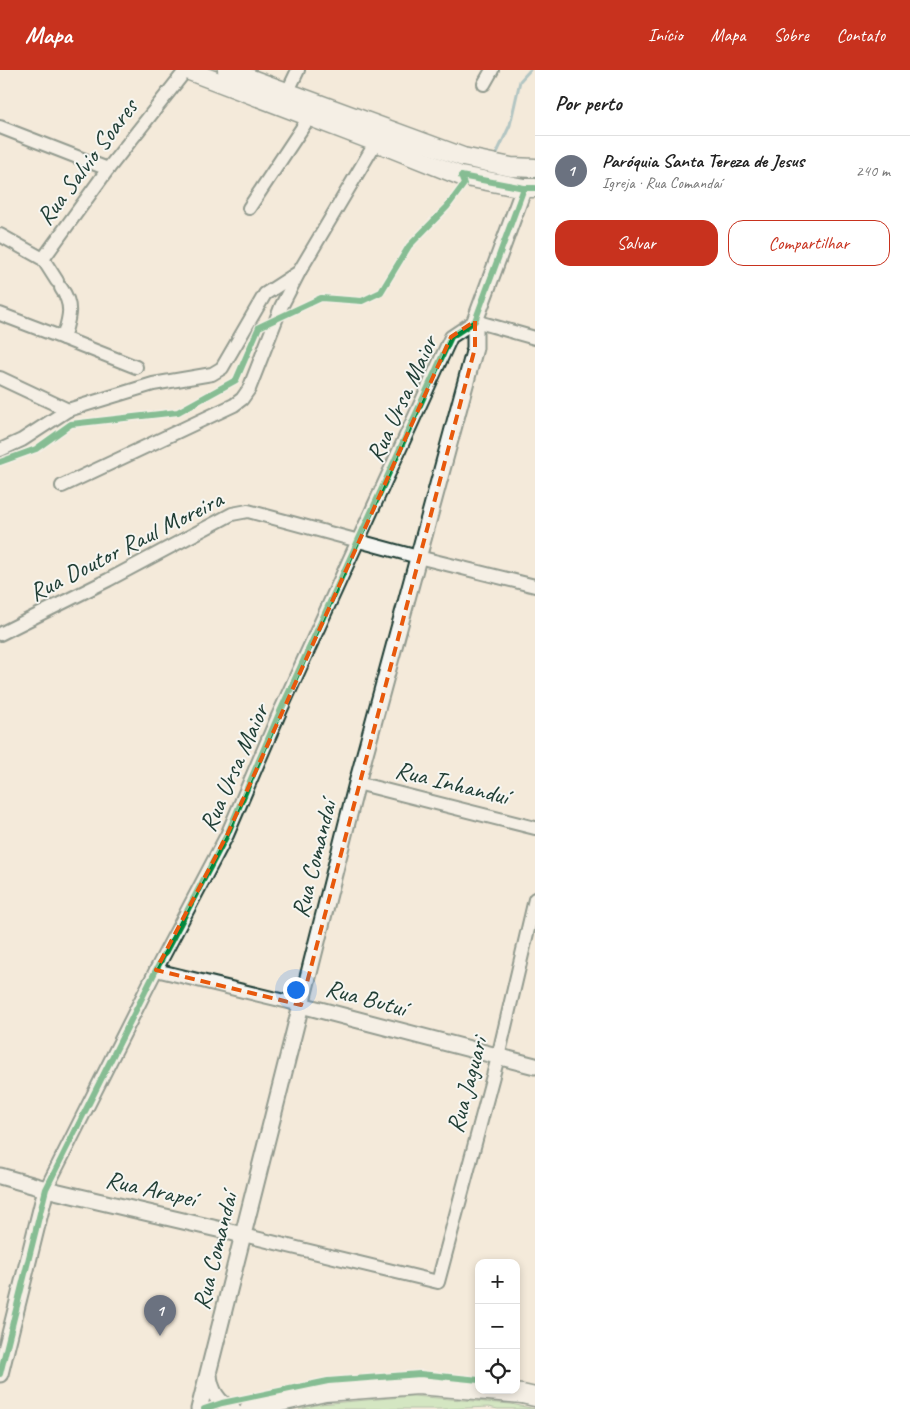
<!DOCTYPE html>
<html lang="pt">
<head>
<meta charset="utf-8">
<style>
	:root { --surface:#fff; --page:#f6f6f6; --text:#222; --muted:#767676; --line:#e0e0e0; --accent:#c8321e }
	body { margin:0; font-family:Caveat,sans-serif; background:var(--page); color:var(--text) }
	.controls { position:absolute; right:15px; bottom:15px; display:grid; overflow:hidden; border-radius:10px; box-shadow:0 2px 8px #0003 }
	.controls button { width:45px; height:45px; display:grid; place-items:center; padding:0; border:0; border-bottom:1px solid var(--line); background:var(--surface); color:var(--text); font:25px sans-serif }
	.you { position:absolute; left:295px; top:919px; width:18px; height:18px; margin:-12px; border:4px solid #fff; border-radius:50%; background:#1a73e8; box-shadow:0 0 0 8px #1a73e833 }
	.badge { display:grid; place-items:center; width:32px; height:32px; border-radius:50%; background:var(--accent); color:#fff; font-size:16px; font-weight:700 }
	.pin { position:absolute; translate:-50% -41px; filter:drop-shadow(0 1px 2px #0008) }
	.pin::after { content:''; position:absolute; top:26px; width:18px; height:15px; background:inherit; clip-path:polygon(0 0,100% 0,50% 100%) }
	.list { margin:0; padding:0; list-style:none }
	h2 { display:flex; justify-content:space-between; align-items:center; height:65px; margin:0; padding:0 20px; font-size:21px }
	h2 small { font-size:16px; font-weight:400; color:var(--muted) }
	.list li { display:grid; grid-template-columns:32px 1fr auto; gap:15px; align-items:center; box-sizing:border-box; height:70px; padding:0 20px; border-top:1px solid var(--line) }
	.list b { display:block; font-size:19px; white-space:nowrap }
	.list p { margin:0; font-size:16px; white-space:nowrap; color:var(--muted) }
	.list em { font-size:16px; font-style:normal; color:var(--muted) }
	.actions { display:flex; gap:10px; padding:15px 20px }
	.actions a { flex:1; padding:11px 0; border:1px solid var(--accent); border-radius:15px; text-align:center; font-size:18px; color:var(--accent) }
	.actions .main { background:var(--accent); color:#fff }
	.icon { flex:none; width:28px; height:28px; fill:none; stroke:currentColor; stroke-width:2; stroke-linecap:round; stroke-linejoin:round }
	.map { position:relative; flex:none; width:535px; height:1339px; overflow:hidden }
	header { display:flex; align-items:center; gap:30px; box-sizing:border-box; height:70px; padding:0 25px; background:var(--accent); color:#fff }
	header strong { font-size:24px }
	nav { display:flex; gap:28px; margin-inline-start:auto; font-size:18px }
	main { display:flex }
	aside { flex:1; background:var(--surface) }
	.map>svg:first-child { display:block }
</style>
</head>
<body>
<header>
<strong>Mapa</strong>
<nav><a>Início</a><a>Mapa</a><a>Sobre</a><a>Contato</a></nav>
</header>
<main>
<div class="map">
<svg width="535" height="1339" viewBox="0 0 535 1339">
	<rect width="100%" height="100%" fill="#f4eada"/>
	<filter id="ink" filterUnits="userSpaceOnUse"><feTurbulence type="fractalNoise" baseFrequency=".02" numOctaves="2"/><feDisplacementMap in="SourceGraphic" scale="10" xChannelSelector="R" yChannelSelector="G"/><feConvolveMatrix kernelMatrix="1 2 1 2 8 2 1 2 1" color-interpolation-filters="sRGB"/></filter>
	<g filter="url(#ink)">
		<!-- grass -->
		<path fill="#ade2a4" stroke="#66906c" d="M413,1326l98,8 24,5h-37l-10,-2 -41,2h-148l21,-5z"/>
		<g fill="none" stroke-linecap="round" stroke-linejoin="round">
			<!-- stream -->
			<g stroke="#6299a4" stroke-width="3">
				<path d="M495,87l15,-32 10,-44 10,-11"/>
				<path d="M281,247l40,-19 41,3 19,-9 28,-46 38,-39 17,-23"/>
				<path d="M0,392l36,-13 35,-25 107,-12 58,-32 23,-53 12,-6"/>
			</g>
			<!-- minor casing -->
			<g stroke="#1f3d34" stroke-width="16">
				<g id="minor">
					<path d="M484,14l8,-14"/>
					<path d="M287,23l11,-23"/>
					<path d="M0,57l108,42"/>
					<path d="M249,138l61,-92"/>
					<path d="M0,165l43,24 14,22"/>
					<path d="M43,189l65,-90 78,-99"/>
					<path d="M61,218c13,18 8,30 2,50l73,29"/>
					<path d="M0,244l63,24"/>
					<path d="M0,308l68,32"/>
					<path d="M0,380l22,-10 46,-30 85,-26 59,-10 10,-6 43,-74 34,-22"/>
					<path d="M62,416l172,-81 8,-6 7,-10 32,-82 18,-35 77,-130"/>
					<path d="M0,564l108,-54 124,-66 16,-3 170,46 117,29"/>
					<path d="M357,713l178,45"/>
					<path d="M156,900l145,35"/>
					<path d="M46,1119l110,-219 71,-135 51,-119 173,-379 24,-16 60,17"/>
					<path d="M243,1165l195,47 60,-225 37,-158"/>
				</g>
			</g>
			<!-- tertiary casing -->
			<g stroke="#1f3d34" stroke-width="19">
				<g id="tertiary">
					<path d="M301,935l234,61"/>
					<path d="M0,1106l46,13 197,46"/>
					<path d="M0,1304l46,-185"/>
					<path d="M209,1304c1,16 9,30 24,35"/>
					<path d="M199,1339l158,-626 118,-435v-27l49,-133"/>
				</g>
			</g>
			<!-- secondary casing -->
			<g stroke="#1f3d34" stroke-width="21">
				<g id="secondary">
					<path d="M187,0l189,72 85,34 63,12h11"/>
					<path d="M227,0l236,87 48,10 24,1"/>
					<path d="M249,1339l76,-17 93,-7 104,9 13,3"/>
				</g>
			</g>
			<!-- minor -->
			<use href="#minor" stroke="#f6f6f2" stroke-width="12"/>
			<!-- tertiary -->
			<use href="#tertiary" stroke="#f6f6f2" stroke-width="15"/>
			<!-- secondary -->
			<use href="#secondary" stroke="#f6f6f2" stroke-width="18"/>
			<!-- cycleway casing -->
			<g stroke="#f6f6f2" stroke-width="9">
				<g id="cycleway">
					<path d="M461,106l63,12h11"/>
					<path d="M0,392l36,-13 35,-25 107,-12 58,-32 23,-53 62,-29 41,3 19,-9 28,-46 38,-39 17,-23 -3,-8"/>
					<path d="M0,1304l46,-185 110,-219 71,-135 51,-119 173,-379 24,-16 49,-133"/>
					<path d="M204,1339l18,-6 106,-22 92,-7 59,6"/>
				</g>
			</g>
			<!-- cycleway -->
			<use href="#cycleway" stroke="#00873e" stroke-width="6"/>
		</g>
	</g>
	<!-- marked area -->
	<path d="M0 0H535V1339H0ZM475,251v27l-174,657 -145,-35 71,-135 224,-498z" fill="#f4eada" fill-opacity=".55" fill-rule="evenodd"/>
	<path fill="none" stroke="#e8590c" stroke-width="4" stroke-dasharray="10 6" stroke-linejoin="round" d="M475,251v27l-174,657 -145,-35 71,-135 224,-498z"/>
	<g text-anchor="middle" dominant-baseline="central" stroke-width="4" stroke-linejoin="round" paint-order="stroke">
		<!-- street labels -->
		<g font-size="25" fill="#1f3d34" stroke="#f6f6f2">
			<text transform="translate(87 92) rotate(-53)">Rua Salvio Soares</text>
			<text transform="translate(402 329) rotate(-65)">Rua Ursa Maior</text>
			<text transform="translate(126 476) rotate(-27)">Rua Doutor Raul Moreira</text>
			<text transform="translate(234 698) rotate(-66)">Rua Ursa Maior</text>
			<text transform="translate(452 713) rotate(14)">Rua Inhanduí</text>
			<text transform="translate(314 789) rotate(-76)">Rua Comandaí</text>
			<text transform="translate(366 928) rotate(15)">Rua Butuí</text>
			<text transform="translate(467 1015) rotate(-75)">Rua Jaguari</text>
			<text transform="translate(151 1119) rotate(13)">Rua Arapeí</text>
			<text transform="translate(215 1181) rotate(-76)">Rua Comandaí</text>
		</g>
	</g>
</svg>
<div class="controls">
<button>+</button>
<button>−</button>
<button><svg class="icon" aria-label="locate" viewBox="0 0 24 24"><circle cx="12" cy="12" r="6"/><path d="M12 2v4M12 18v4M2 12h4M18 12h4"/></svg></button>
</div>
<div class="you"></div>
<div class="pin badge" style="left:160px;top:1266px;background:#6b7280">1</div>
</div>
<aside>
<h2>Por perto<small></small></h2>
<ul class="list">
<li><span class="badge" style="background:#6b7280">1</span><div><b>Paróquia Santa Tereza de Jesus</b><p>Igreja · Rua Comandaí</p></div><em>240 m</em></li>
</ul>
<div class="actions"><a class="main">Salvar</a><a>Compartilhar</a></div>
</aside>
</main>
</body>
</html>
